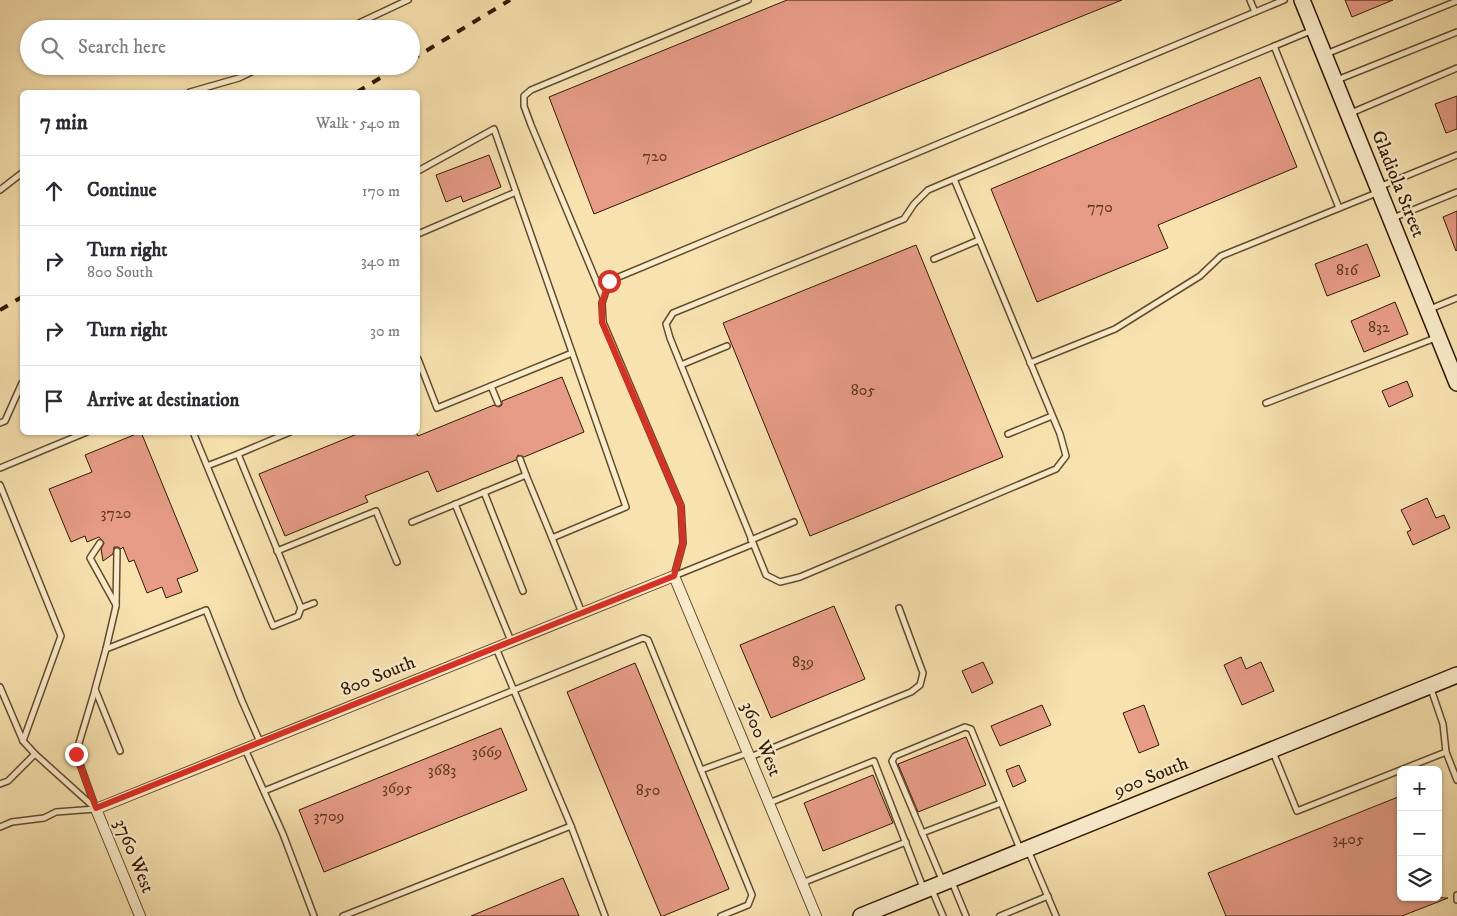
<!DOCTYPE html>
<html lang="en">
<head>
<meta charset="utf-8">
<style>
	:root { --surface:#fff; --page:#f7f7f7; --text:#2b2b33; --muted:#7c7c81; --line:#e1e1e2 }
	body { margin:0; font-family:"IM FELL DW Pica",serif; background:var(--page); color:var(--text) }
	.controls { position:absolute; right:15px; bottom:15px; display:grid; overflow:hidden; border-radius:8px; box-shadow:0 1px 4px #0004 }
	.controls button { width:45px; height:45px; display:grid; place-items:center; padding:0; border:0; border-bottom:1px solid var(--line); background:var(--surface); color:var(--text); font:25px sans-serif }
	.stop { position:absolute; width:15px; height:15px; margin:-11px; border:4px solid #d93025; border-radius:50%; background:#fff }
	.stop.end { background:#d93025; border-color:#fff; box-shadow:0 1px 5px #0008 }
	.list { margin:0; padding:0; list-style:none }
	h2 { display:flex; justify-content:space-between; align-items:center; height:65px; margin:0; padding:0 20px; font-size:21px }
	h2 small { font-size:16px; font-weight:400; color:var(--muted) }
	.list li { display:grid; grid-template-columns:32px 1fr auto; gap:15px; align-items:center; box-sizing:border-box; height:70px; padding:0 20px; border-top:1px solid var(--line) }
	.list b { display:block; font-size:19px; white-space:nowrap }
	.list p { margin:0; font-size:16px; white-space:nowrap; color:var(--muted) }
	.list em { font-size:16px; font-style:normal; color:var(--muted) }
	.icon { flex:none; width:28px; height:28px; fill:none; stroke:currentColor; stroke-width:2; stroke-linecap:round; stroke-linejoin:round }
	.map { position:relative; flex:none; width:1457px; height:916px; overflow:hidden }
	.search { position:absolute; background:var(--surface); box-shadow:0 1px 4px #0004; left:20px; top:20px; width:400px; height:55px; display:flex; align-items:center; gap:12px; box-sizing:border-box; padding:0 18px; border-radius:28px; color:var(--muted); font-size:19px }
	.panel { position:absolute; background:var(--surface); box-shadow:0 1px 4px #0004; left:20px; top:90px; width:400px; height:345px; border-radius:8px }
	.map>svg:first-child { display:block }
</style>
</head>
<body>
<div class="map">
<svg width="1457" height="916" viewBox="0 0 1457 916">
	<rect width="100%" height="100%" fill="#f8e3b0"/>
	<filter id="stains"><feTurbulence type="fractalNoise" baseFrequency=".004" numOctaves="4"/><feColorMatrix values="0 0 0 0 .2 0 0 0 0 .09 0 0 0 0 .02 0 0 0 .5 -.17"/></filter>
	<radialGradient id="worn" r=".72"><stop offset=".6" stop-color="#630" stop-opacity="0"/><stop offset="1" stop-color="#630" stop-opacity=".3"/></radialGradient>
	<!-- building -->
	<g fill="#e79c87" stroke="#311a00">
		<path d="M787,0h335l-528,214 -45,-117z"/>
		<path d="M1345,0h48l-41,17z"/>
		<path d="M1260,77l37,90 -139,58 10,23 -131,54 -46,-113z"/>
		<path d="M1457,96v33l-11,4 -11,-29z"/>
		<path d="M489,155l12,32 -38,15 -2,-6 -15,6 -10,-27z"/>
		<path d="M1457,211v39l-1,1 -13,-34z"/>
		<path d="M1367,244l13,32 -53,20 -12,-32z"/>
		<path d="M916,245l87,212 -193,79 -87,-213z"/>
		<path d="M1395,302l13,32 -44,18 -13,-31z"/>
		<path d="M562,377l22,55 -60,25 -6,-2 -2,5 -79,32 -9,-21 -63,25 3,6 -83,34 -26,-62 103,-42h54l2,4 76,-31 5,2 3,-2v-4z"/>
		<path d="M1407,381l6,15 -24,11 -7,-16z"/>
		<path d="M141,432l57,139 -21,8 5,13 -16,6 -4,-11 -15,6 -13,-33 -5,2 -6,-15 -2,2 -3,-2h-4l-1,7 -10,7 -2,-12 3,-6 -5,-6 -12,5 -2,-6 -14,6 -22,-53 43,-17 -7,-17z"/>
		<path d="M1427,498l9,20 8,-3 6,13 -37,17 -6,-13 4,-2 -10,-20z"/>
		<path d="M834,606l31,73 -94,39 -31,-73z"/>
		<path d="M1241,657l5,12 15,-7 13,29 -32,14 -18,-40z"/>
		<path d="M983,662l10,21 -21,10 -10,-22z"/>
		<path d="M635,663l94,226 -66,27h-2l-94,-224z"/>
		<path d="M1042,705l9,20 -51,21 -9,-20z"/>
		<path d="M1144,705l15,40 -20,8 -16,-40z"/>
		<path d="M501,728l26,62 -203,82 -25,-62z"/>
		<path d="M966,737l20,48 -68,27 -20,-48z"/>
		<path d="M1019,765l7,16 -13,6 -7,-17z"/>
		<path d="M873,775l20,48 -70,28 -19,-48z"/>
		<path d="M1398,797l3,7v93l47,1 -46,18h-176l-18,-43z"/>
		<path d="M563,878l16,38h-108z"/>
	</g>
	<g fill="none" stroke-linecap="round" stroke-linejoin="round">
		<!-- lane casing -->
		<g stroke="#634c2c" stroke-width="8">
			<g id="lane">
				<path d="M1250,0l5,12"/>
				<path d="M346,29l62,-29"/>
				<path d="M1274,46l65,162"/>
				<path d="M1326,54l131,-53"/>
				<path d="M1337,80l120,-48"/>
				<path d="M190,92l49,-14 25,-12"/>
				<path d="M1351,113l106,-45"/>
				<path d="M418,171l76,-42 132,378 -74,31 30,75"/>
				<path d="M954,179l106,255 6,22 -10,13 -256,108 -20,5 -14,-7 -96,-237 -4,-14 7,-11 231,-94 10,-15 14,-14 26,-11 359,-149"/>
				<path d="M1379,187l78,-32"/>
				<path d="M0,190l22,-17"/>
				<path d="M1393,218l64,-26"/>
				<path d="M418,234l98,-42"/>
				<path d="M934,259l45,-19"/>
				<path d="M603,297l-72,-172 -7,-19v-10l7,-6 217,-90"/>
				<path d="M1430,309l27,-11"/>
				<path d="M418,359l19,49 135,-55"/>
				<path d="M1030,363l85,-34 85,-53 21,-20 158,-64"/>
				<path d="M681,365l46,-19"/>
				<path d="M491,386l7,17"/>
				<path d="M1266,403l172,-66"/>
				<path d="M0,423l5,-2 17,-38"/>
				<path d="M193,432l80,194 25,-10 3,-8 -63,-154 -31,12"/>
				<path d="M1008,434l44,-18"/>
				<path d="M238,454l52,-22"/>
				<path d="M520,459l6,16"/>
				<path d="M0,468l87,-36"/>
				<path d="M0,485l61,151 -38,105"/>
				<path d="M484,492l39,99"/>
				<path d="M455,504l56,137"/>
				<path d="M412,522l114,-47 26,63"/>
				<path d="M751,540l43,-18"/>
				<path d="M100,543l-10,15 26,47"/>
				<path d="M277,551l99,-40 21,51"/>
				<path d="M674,576l9,-33 -2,-37 -78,-184 -1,-19 7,-22 675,-281"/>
				<path d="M674,576l79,-32"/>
				<path d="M301,608l13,-5"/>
				<path d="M496,648l75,178 34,90"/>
				<path d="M106,649l10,-43 1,-55"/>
				<path d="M0,687l23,54 12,13 61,55"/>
				<path d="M95,690l-19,63 19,53"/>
				<path d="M245,749l38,85 31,82"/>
				<path d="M120,751l-25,-62 11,-40 100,-39 36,91 18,41"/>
				<path d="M1273,752l24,59 149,-59 -3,-28 -12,-35"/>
				<path d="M1446,752l11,28"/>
				<path d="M750,757l161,-65 9,-7 3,-12 -24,-65"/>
				<path d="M701,770l47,-17"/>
				<path d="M0,784l8,-3 27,-27"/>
				<path d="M264,791l379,-153 5,2 104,255 -4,10 -27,11"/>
				<path d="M769,803l105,-42 50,129"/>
				<path d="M0,827l12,-5 32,-4 12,-6 40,-3"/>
				<path d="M922,833l79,-30"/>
				<path d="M1028,850l28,66"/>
				<path d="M943,882l-51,-121 3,-5 70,-29 6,2 49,120"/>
				<path d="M952,882l14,34"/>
				<path d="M802,883l104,-41"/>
				<path d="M932,890l11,26"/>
				<path d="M1457,895v5"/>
				<path d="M343,916l228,-90"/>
				<path d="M1000,916l48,-20"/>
			</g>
		</g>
		<!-- street casing -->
		<g stroke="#634c2c" stroke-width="12">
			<path id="street" d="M140,916l-44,-107 578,-233 142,340"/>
		</g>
		<!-- secondary casing -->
		<g stroke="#311a00" stroke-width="18">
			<g id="secondary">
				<path d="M1302,0l155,383"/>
				<path d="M861,916l596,-241"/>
			</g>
		</g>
		<!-- lane -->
		<use href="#lane" stroke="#faedcc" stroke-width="5"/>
		<!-- street -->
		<use href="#street" stroke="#faedcc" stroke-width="10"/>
		<!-- secondary -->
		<use href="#secondary" stroke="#faedcc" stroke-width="15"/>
		<!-- rail -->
		<g stroke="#311a00" stroke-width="4" stroke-dasharray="9 9" stroke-linecap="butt">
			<path d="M411,60l99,-60"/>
			<path d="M357,92l43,-26"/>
			<path d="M0,310l22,-13"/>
		</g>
	</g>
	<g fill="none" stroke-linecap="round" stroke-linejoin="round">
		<!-- route -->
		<path stroke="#d93025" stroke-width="6" d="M76,754l20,54 578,-232 9,-33 -2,-37 -79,-184v-20l7,-21"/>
	</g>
	<g text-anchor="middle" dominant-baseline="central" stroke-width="4.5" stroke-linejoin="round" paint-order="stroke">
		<!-- number labels -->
		<g font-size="16" fill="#5e3a22">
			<text x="655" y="156">720</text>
			<text x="1100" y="207">770</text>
			<text x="1347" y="270">816</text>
			<text x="1379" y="327">832</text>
			<text x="863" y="390">805</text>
			<text x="116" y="513">3720</text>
			<text x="803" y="662">839</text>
			<text x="487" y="752">3669</text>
			<text x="442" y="770">3683</text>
			<text x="397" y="788">3695</text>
			<text x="648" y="790">850</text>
			<text x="329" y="816">3709</text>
			<text x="1348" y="839">3405</text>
		</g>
		<!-- street labels -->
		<g font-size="19" fill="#311a00" stroke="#faedcc">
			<text transform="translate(1398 184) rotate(68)">Gladiola Street</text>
			<text transform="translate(378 676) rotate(-22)">800 South</text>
			<text transform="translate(761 739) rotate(68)">3600 West</text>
			<text transform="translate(1151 777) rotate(-22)">900 South</text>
			<text transform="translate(134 856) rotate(68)">3760 West</text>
		</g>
	</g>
	<rect width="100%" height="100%" filter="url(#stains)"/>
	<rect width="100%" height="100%" fill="url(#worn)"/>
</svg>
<div class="controls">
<button>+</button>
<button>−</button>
<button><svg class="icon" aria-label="layers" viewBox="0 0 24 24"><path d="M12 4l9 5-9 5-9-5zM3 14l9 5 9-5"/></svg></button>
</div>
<div class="stop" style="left:609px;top:281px"></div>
<div class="stop end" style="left:76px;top:754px"></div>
<div class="search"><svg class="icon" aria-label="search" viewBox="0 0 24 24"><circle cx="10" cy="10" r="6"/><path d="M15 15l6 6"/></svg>Search here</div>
<section class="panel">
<h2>7 min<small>Walk · 540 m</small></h2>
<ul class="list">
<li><svg class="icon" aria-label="ahead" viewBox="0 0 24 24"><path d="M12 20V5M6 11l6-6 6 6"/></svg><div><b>Continue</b></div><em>170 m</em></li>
<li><svg class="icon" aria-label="right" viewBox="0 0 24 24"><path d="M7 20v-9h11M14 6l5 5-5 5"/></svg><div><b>Turn right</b><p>800 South</p></div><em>340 m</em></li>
<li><svg class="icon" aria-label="right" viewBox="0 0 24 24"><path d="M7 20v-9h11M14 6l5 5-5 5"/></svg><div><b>Turn right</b></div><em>30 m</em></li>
<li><svg class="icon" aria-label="arrive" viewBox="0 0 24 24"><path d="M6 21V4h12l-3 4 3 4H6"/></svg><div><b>Arrive at destination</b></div></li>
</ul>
</section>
</div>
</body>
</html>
